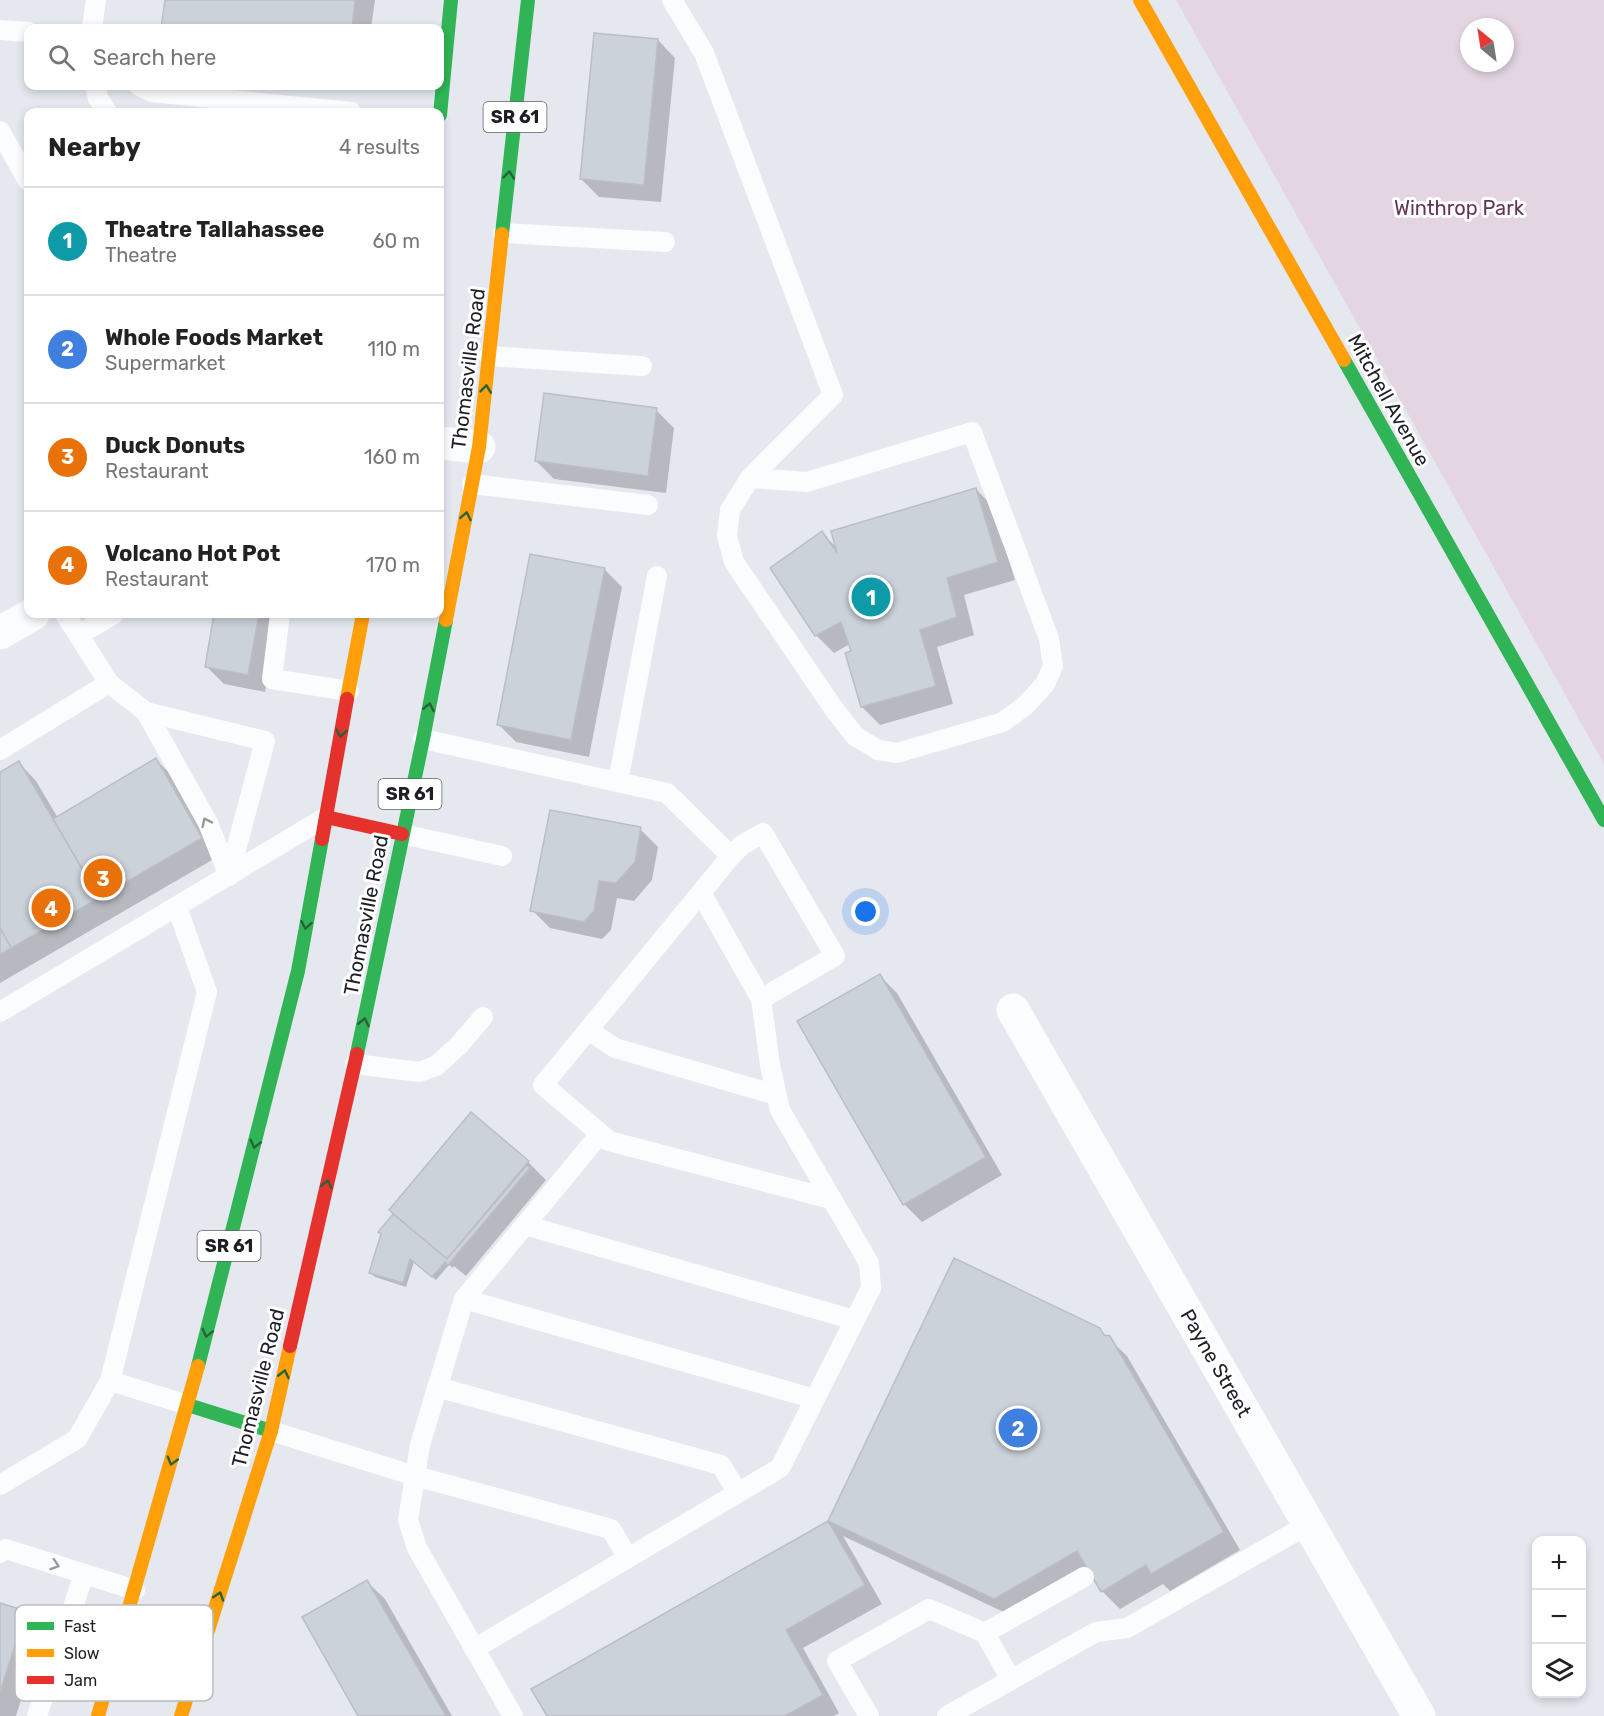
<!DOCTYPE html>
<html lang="en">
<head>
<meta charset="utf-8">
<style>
	:root { --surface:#fff; --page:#f2f2f2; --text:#222; --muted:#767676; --line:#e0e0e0; --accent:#1a73e8 }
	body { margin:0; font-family:Rubik,sans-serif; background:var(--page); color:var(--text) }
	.controls { position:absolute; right:18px; bottom:18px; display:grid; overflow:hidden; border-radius:12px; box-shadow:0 3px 9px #0003 }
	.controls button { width:54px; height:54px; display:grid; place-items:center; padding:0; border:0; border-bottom:2px solid var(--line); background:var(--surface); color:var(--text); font:30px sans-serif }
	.compass { position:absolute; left:1460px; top:18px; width:54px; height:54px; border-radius:50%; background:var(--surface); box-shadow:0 3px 9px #0003; rotate:330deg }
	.you { position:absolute; left:866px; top:912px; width:21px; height:21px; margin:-15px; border:4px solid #fff; border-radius:50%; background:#1a73e8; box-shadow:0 0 0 9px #1a73e833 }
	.badge { display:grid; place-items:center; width:39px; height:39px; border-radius:50%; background:var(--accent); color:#fff; font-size:20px; font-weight:700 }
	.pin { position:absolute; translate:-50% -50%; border:3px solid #fff; box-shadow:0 2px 6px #0006 }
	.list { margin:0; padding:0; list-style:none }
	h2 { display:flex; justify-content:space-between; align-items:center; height:78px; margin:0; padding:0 24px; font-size:26px }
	h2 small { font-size:20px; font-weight:400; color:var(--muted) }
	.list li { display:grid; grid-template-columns:39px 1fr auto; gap:18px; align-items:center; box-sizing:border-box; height:108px; padding:0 24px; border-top:2px solid var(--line) }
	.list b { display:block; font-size:22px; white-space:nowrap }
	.list p { margin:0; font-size:20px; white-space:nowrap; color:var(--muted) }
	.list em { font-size:20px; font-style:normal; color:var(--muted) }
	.icon { flex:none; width:33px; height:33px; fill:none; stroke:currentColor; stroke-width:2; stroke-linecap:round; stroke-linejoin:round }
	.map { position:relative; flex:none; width:1604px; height:1716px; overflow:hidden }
	.search { position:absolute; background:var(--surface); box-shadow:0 3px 9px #0003; left:24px; top:24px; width:420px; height:66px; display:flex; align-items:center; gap:15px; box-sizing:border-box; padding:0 21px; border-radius:12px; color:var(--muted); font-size:22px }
	.panel { position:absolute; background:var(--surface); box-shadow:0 3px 9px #0003; left:24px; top:108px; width:420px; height:510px; border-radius:12px }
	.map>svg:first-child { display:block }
</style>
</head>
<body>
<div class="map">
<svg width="1604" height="1716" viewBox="0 0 1604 1716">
	<rect width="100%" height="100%" fill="#e6e8f0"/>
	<!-- green -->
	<path fill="#e4d5e3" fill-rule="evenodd" d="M1176,0h428v764zM1469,27h36v36h-36z"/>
	<!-- shadow -->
	<g fill="#0003">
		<path d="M166,0h209l-4,28h-208z"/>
		<path d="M658,40l17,18 -14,144 -62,-5 -18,-18z"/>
		<path d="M656,410l18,18 -8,65 -112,-14 -18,-18z"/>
		<path d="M976,489l17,18 22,73 -51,15 10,40 -37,12 16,57 -73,21 -18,-18 -15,-53 6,-2 -3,-8 -16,9 -18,-18 6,-102 15,15z"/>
		<path d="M604,569l18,18 -33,170 -73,-15 -18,-18z"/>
		<path d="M216,614h63l-14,78 -41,-8 -18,-18z"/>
		<path d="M156,760l18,17 45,79 -219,127v-209l19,-11 17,18 22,37z"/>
		<path d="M640,829l18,18 -6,33 -18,21 -17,-3 -6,32 -9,9 -52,-11 -18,-18z"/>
		<path d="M879,975l18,18 105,182 -80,47 -18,-18z"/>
		<path d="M471,1114l57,48 18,18 -80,96 -12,-10 -1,2 -4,-3 -13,15 -22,-18 -8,25 -31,-10 -4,-4 11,-39 -2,-2z"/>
		<path d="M1099,1329l28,27 113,194 -70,41 -7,-7 -43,25 -18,-18 -12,-20 -78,45 -169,-80 39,68 -79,44 36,65 -5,3h-286l-15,-26 296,-168z"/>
		<path d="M367,1582l18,17 67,117h-92z"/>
		<path d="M0,1605l25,7 18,18 -27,86h-16z"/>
	</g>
	<!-- building -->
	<g fill="#ccd2da" stroke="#bbbec3" stroke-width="1.5">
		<path d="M165,0h190l-3,28h-191z"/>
		<path d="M594,33l64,6 -14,146 -64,-6z"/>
		<path d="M544,393l113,15 -9,68 -113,-15z"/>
		<path d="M976,488l22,74 -51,16 10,39 -37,13 16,56 -75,21 -16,-54 6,-2 -10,-29 -26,14 -45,-68 52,-37 15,22 -6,-22z"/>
		<path d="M530,554l75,14 -34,172 -74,-15z"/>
		<path d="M214,614h45l-11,61 -43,-8z"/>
		<path d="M156,758l46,80 -103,60 -46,-79z"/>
		<path d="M19,761l80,137 -88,50 -11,-20v-156z"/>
		<path d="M550,810l91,17 -6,35 -19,21 -17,-2 -5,30 -10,11 -54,-11z"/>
		<path d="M0,928l11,20 -11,7z"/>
		<path d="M880,974l106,183 -83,48 -106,-184z"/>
		<path d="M471,1112l58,49 -82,98 -58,-49z"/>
		<path d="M527,1165l3,3 -82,97 -3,-3 -13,15 -22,-18 -7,24 -34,-10 12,-39 -3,-2 15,-18 54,45z"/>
		<path d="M954,1258l146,70 4,7 6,1 114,196 -73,42 -5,-9 -45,27 -24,-41 -83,48 -166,-78z"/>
		<path d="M828,1521l37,64 -79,45 37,65 -38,21h-238l-16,-27z"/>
		<path d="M367,1580l79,136h-88l-56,-99z"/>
		<path d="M0,1603l26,8 -26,81z"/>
	</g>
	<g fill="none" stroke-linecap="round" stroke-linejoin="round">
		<!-- lane -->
		<g stroke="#fbfcfd" stroke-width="20">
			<path d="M672,0l32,53 129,342 -83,83 -20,32 -3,26 7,26 100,147 21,27 23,14 19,3 106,-31 23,-17 19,-21 8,-18 -4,-27 -77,-207 -165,50 -57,-4"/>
			<path d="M92,28l4,-28"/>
			<path d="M0,30l28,2"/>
			<path d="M95,86l3,12 9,14"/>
			<path d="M139,86l13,6 199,20"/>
			<path d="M0,131l28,50"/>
			<path d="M503,233l162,9"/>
			<path d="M489,356l153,10"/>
			<path d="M472,484l176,21"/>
			<path d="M65,614l44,69 37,29 119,29 -36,135"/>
			<path d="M280,614l-8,65 77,12"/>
			<path d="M78,635l36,-21"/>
			<path d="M146,712l62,111 21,53"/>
			<path d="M423,739l244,54 64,63"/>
			<path d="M0,750l109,-67"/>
			<path d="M618,782l39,-206"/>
			<path d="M402,834l100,22"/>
			<path d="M761,999l74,-43 -72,-123 -21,12 -11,11 -188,229 66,56 222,58"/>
			<path d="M0,1012l326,-195"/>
			<path d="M588,1030l27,18 161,47"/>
			<path d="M355,1064l64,8 17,-6 23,-21 24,-28"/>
			<path d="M525,1225l329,95"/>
			<path d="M464,1299l351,100"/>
			<path d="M110,1381l78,24"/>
			<path d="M437,1387l284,78 17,28"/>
			<path d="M271,1431l144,45 196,53 17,29"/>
			<path d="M0,1485l77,-46 33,-58 97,-389 -30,-85"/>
			<path d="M0,1553l6,-4 129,41"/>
			<path d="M985,1633l99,-56"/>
			<path d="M474,1649l306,-181 91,-180 -2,-25 -89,-153 -10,-45 -9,-66 -60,-106"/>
			<path d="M37,1716l47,-142"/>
			<path d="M513,1716l-96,-168 -9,-28 12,-75 44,-146 136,-165"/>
			<path d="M869,1716l-32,-55 92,-52 56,24 26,47"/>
			<path d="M947,1716l149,-84 31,-4 182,-104"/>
		</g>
		<!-- street -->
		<g stroke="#fbfcfd" stroke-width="33">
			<path d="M440,443l39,4"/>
			<path d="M0,633l33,-19"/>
			<path d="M1013,1010l406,706"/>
		</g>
		<!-- fast -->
		<g stroke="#30b455" stroke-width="14">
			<path d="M440,115l11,-115"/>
			<path d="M502,234l26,-234"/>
			<path d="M1344,360l260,460"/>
			<path d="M357,1054l66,-315 23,-119"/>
			<path d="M198,1366l100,-395 24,-132"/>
			<path d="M188,1405l83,26"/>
		</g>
		<!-- slow -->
		<g stroke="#ff9f0a" stroke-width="14">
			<path d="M1140,0l204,360"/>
			<path d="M446,620l33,-173 23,-213"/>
			<path d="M347,699l16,-85"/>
			<path d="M98,1716l100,-350"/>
			<path d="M181,1716l90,-285 19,-85"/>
		</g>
		<!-- jam -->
		<g stroke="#e5322d" stroke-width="14">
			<path d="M326,817l76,17"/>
			<path d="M322,839l25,-140"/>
			<path d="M290,1346l67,-292"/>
		</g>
	</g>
	<!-- one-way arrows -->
	<defs><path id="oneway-chevron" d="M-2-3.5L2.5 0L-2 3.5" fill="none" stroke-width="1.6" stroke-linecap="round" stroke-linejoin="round" transform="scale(1.5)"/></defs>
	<g stroke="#26623a">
		<use href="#oneway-chevron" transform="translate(509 175) rotate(-84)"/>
		<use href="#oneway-chevron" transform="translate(486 389) rotate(-84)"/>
		<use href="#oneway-chevron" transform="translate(466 516) rotate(-79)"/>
		<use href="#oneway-chevron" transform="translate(429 707) rotate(-79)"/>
		<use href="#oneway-chevron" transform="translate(341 733) rotate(100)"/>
		<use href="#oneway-chevron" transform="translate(306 925) rotate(100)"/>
		<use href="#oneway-chevron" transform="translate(364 1022) rotate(-78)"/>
		<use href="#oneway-chevron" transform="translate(255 1144) rotate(104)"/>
		<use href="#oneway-chevron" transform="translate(327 1184) rotate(-77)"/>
		<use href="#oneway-chevron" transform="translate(207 1333) rotate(104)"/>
		<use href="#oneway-chevron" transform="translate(284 1374) rotate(-77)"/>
		<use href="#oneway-chevron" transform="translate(172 1461) rotate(106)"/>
		<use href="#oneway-chevron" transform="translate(219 1596) rotate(-72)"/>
	</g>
	<g stroke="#97999b">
		<use href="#oneway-chevron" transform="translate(206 822) rotate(-116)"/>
		<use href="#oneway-chevron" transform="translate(55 1565) rotate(18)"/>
	</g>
	<g text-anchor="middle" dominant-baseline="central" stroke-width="6" stroke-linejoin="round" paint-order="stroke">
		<!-- shield labels -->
		<g fill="#fff" stroke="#616266" stroke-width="1.5">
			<rect x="483.5" y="102" width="63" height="30" rx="4.5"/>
			<rect x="378.5" y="779" width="63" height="30" rx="4.5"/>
			<rect x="197.5" y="1231" width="63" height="30" rx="4.5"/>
		</g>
		<g font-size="18" font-weight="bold" fill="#1d1f24">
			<text x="515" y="117">SR 61</text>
			<text x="410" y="794">SR 61</text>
			<text x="229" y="1246">SR 61</text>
		</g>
		<!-- park labels -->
		<g font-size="20" fill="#633657" stroke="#fff">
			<text x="1459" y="208">Winthrop Park</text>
		</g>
		<!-- street labels -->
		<g font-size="20" fill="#1d1f24" stroke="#fff">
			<text transform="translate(468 369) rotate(-83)">Thomasville Road</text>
			<text transform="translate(1389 400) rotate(61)">Mitchell Avenue</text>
			<text transform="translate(366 915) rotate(-79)">Thomasville Road</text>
			<text transform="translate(1216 1363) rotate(60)">Payne Street</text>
			<text transform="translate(258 1388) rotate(-76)">Thomasville Road</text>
		</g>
	</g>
	<!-- legend -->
	<rect x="15" y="1605" width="198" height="96" rx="9" fill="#fff" stroke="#bbbcbd" stroke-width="1.5"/>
	<rect x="27" y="1622" width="27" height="8" fill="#30b455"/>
	<rect x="27" y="1649" width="27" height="8" fill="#ff9f0a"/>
	<rect x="27" y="1676" width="27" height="8" fill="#e5322d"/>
	<g font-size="16" fill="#1d1f24">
		<text x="64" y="1632">Fast</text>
		<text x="64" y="1659">Slow</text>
		<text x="64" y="1686">Jam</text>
	</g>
</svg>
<div class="controls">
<button>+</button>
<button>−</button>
<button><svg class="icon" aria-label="layers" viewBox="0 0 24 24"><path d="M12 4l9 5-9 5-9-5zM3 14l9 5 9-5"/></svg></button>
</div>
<svg class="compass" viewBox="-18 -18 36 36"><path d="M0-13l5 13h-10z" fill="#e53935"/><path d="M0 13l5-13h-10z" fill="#767676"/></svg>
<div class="you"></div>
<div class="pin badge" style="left:871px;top:597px;background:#0f9aa8">1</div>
<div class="pin badge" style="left:1018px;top:1428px;background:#3f7fe0">2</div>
<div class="pin badge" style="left:103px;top:878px;background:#e8710a">3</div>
<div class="pin badge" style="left:51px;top:908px;background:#e8710a">4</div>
<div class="search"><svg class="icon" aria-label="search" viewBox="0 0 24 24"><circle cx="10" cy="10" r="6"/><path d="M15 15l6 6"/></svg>Search here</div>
<section class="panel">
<h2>Nearby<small>4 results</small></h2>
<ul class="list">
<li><span class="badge" style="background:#0f9aa8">1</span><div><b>Theatre Tallahassee</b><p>Theatre</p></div><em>60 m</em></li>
<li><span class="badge" style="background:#3f7fe0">2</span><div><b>Whole Foods Market</b><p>Supermarket</p></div><em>110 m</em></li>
<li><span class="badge" style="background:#e8710a">3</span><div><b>Duck Donuts</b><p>Restaurant</p></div><em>160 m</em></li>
<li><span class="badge" style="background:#e8710a">4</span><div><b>Volcano Hot Pot</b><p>Restaurant</p></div><em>170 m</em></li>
</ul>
</section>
</div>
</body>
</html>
